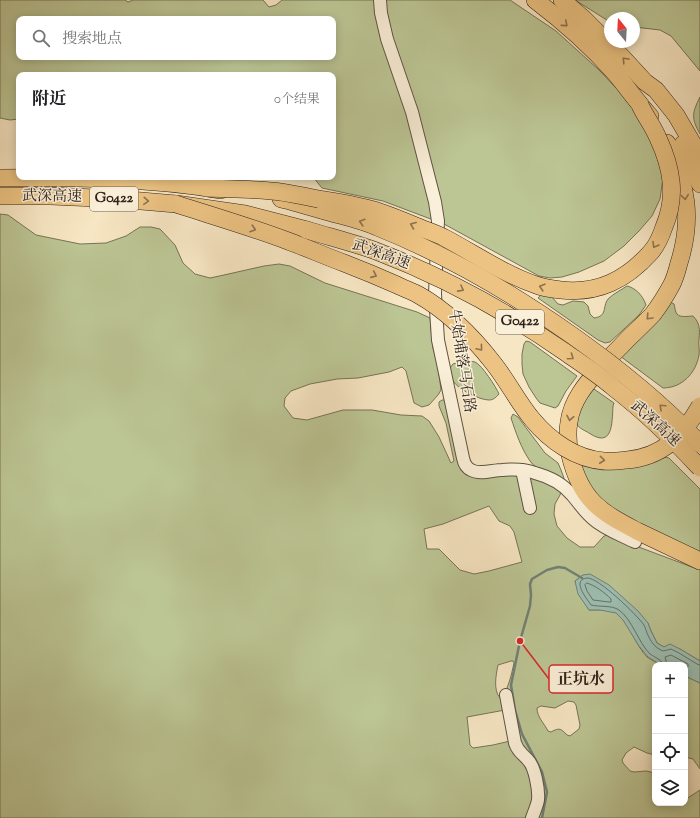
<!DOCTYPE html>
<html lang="zh">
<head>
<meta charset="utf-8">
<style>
	:root { --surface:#fff; --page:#f2f2f2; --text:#202124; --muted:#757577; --line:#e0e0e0 }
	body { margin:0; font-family:"Sorts Mill Goudy","Noto Serif SC",serif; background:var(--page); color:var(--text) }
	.controls { position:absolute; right:12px; bottom:12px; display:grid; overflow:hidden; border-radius:8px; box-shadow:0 2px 10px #0003 }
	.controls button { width:36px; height:36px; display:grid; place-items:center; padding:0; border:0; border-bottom:1px solid var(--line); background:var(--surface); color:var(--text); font:20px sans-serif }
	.compass { position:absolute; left:604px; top:12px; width:36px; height:36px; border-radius:50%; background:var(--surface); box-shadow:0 2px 10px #0003; rotate:342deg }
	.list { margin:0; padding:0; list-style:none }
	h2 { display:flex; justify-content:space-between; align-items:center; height:52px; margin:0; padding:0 16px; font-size:17px }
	h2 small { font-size:13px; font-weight:400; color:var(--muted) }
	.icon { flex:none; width:22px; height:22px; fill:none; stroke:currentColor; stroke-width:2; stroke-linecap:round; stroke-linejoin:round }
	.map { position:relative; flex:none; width:700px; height:818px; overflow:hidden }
	.search { position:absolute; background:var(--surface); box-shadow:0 2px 10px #0003; left:16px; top:16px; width:320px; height:44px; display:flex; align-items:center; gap:10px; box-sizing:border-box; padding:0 14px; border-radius:8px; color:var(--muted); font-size:15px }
	.panel { position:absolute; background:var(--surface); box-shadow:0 2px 10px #0003; left:16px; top:72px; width:320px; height:108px; border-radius:8px }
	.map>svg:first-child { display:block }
</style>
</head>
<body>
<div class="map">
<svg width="700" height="818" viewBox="0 0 700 818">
	<rect width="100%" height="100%" fill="#f7e6c3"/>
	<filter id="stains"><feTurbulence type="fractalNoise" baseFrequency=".005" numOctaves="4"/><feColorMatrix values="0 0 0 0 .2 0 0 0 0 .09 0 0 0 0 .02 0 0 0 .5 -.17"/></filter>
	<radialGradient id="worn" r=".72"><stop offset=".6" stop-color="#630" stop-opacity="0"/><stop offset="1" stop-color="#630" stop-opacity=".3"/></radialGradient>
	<!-- green -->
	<g fill="#bcc594" stroke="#767457" fill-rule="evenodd">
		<path d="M0,0h125l3,2 5,-2h130l6,7 7,-2 6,-5h228l46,31 43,39 38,40 17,36 9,32 -3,21 -8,17 -13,15 -15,15 -20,15 -25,11 -17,5 -12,1 -11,-2 -95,-52 -61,-23 -61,-13 -9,-11h20v-102h-314v44l-9,1 -10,-2zM19,19h314v38h-314z"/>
		<path d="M575,0h125v71l-29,-35 -11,-6 -26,-3v-9h-24v4z"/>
		<path d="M700,97v37c-9,-16 -8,-21 0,-37z"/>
		<path d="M0,214l8,1 28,20 44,9 26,-1 20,-7 14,-9h11l9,2 15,16 8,18 12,11 15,4 14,-3 40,-9 15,-2 11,2 35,17 92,29 13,6 3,30 5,18 3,24 -3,5 -9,10 -7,2 -8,-4 -8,-32 -4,-4 -13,5 -31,6 -21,1 -27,5 -19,7 -6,7 -1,8 9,12 14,2 36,-10h29l29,5 21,1 7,5 10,16 12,26 3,-2 -8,-38 -7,-17v-4l3,-2h4l19,70 76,2c-3,-5 -8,-6 -11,-11 -9,-13 -14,-28 -19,-43l2,-4 5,3 27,36 13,10 3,7 3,8 -4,17 -5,9 -1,10 3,12 10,12 13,9h14l10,-11 4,-1 28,11 64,24v91l-20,-12 -16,-2 -7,-4 -6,-12 -3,-8 -65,-48 -8,6 14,29c7,0 21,-1 28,3 11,8 19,33 30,44 4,3 9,5 14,8h-6v90l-8,-2 -13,-6 -8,6 -4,7 1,3 7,8 4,1 12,-1 9,2v30h30v-5l1,1 14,-9v28h-700zM489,506l10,15 11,5 4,6 8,30 -33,9 -15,3 -14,-4 -21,-21h-12l-3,-20 19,-5zM511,661h2l1,2c-3,13 -5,23 -12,35h-2c-7,-8 -4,-23 -2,-33zM568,701l6,1 2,3 4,20 -1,4 -9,7 -3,-1c-6,-6 -7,-8 -16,-3l-3,-1c-4,-8 -11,-14 -11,-23l4,-2 14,2zM505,710l5,31 -17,4 -20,3 -3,-3 -3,-28z"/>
		<path d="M627,286c9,2 16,10 19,19l-7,10 -29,27 -5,1 -7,-3 -60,-42 3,-3 10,1 7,8 5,1 10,-4 11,1 4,4 2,8 4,4c14,-2 8,-11 14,-19 5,-5 13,-9 19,-13z"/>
		<path d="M670,302l4,2c1,3 1,8 3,10 3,4 12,2 16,2 7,7 7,14 6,23 -1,5 1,11 0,16 -3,18 -17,33 -36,33l-43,-32z"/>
		<path d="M526,341l4,1 47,34 -11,15 -8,15 -3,2 -15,-5 -4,-5 -7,-11 -6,-13 -1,-10v-10l2,-10z"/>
		<path d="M462,361c4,0 10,0 13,1 7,3 21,25 24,32 -3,3 -5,6 -10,6 -10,0 -31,-11 -36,-19 -3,-4 -3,-8 -4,-12l4,-5z"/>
		<path d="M591,387l23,16 -1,3c-1,17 0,43 -24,27 -3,-2 -11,-5 -12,-9 -3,-7 10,-30 14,-37z"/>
		<path d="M664,457l5,1 31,31v64l-73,-35 -24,-16 -13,-15 -9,-22 2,-1 20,6z"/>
		<path d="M685,676l15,7v86l-7,-10 -8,-2z"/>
	</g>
	<!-- water -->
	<path fill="#9dc0b4" stroke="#718176" d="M590,574l19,11 29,26 10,12 3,8 6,12 7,4 6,-3 10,5 20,12v22l-15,-7v-11h-24l-13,-8 -9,-11 -16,-26 -7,-7 -16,-3h-11l-11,-16 -3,-13 8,-6z"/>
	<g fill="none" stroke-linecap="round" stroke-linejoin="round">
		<!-- shore -->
		<g stroke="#667167" stroke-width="1">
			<path d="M587,583c9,3 17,9 24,16v3h-2l-16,-2 -6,-9 -2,-6z"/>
			<path d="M662,665l-1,-4c-4,-3 -8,-5 -11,-7 -12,-12 -18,-35 -31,-44 -7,-5 -21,-3 -28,-5 -4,-6 -20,-25 -4,-27 11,-1 50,37 57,47 1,2 2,5 3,8 4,9 7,14 16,18l8,-2 8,4 18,11 3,1"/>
			<path d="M667,665l-2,-8 6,-2 17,9v3l-3,1"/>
		</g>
		<!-- stream -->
		<path stroke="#718176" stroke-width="2.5" d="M542,818l5,-26 -5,-20 -20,-38 -7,-24 -4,-25 9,-44 10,-35 1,-11 -1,-11 2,-5 15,-9 11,-3 7,1 17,10"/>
		<!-- minor casing -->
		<g stroke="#615344" stroke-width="14">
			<g id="minor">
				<path d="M380,0l1,13 6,26 25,73 23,90 3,19 -3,73 3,46 25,118c1,5 4,10 8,12 9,5 22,0 31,0 11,-1 23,-1 33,3 15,4 27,10 37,22 7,8 12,16 20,23 12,11 29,17 43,24"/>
				<path d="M522,470l8,38"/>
				<path d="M506,695l9,48c3,9 7,10 13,17 7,7 11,30 10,40 -1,6 -4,12 -6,18"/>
			</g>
		</g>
		<!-- highway casing -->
		<g stroke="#2f221a" stroke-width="18">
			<g id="highway">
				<path d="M535,0c29,22 56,46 80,73 12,14 22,29 35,43"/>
				<path d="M562,0l22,19 39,39 22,24 11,8 20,25 24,41"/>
				<path d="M667,143c20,41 26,76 12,120 -2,8 -4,16 -8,23 -5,9 -11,19 -18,28 -10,11 -22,21 -32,32 -7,7 -14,14 -21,22 -14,16 -28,32 -31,54 -2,11 -1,22 1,33 4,17 11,35 24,48 12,12 28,20 43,28 21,10 42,20 63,30"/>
				<path d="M683,144l17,40"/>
				<path d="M0,178c74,-1 147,0 221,12"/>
				<path d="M0,196h51l67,3 58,5 69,10 62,16"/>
				<path d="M281,199l9,2 35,10"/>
			</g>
		</g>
		<!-- minor -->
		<use href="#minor" stroke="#faefd8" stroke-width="12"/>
		<!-- highway -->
		<use href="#highway" stroke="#ecc382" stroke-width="17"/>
		<!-- highway-bridge casing -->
		<g stroke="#2f221a" stroke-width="18" stroke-linecap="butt">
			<g id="highway-bridge">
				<path d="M207,188c21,1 42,1 64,3 17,1 35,6 53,9 19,3 38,6 56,12 12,4 24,9 36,14 9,4 20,7 29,12 30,16 59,36 91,47 8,3 16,4 25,5 37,4 65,-10 90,-38 6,-7 10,-16 13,-25 13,-31 8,-59 -6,-89 -5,-12 -13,-22 -18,-33"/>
				<path d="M176,204c37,12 75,23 112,37 19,7 37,15 56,22 18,7 35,14 53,22 6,3 14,6 20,9 31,17 56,43 77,70 14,18 24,38 38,55 18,22 44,40 72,42 8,1 15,0 23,-1 35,-3 56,-24 73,-54"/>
				<path d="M325,211c17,5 36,9 52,16 70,28 135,66 196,109 45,32 89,67 127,108"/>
				<path d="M307,230c23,7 47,13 69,21 68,26 130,60 189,101 17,12 34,23 49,36 31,24 59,51 86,80"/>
			</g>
		</g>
		<!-- highway-bridge -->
		<use href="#highway-bridge" stroke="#ecc382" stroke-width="17"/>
	</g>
	<!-- one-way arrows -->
	<defs><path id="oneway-chevron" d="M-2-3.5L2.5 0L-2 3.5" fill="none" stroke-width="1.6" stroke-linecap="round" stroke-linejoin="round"/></defs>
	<g stroke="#8e724e">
		<use href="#oneway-chevron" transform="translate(565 24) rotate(41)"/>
		<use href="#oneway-chevron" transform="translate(625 60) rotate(-133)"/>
		<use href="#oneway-chevron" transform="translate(685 197) rotate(82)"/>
		<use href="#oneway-chevron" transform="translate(146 201) rotate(4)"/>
		<use href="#oneway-chevron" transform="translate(362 222) rotate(-163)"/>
		<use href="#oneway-chevron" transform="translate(413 225) rotate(-158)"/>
		<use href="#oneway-chevron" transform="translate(253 229) rotate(18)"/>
		<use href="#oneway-chevron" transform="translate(655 245) rotate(121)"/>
		<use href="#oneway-chevron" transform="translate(374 275) rotate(24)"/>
		<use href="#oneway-chevron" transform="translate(542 287) rotate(-164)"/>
		<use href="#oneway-chevron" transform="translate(461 289) rotate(28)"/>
		<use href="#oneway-chevron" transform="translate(649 317) rotate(133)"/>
		<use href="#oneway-chevron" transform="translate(480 348) rotate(50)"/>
		<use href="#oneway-chevron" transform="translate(571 357) rotate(35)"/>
		<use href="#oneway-chevron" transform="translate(662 407) rotate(-137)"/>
		<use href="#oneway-chevron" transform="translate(570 418) rotate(101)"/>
		<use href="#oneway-chevron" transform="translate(602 460) rotate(6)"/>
	</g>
	<g text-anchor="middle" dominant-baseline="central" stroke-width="3" stroke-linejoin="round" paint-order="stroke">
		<!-- shield labels -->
		<g fill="#faefd8" stroke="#6c6053" stroke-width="1">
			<rect x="90" y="187" width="48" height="24" rx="3"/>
			<rect x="496" y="310" width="48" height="24" rx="3"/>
		</g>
		<g font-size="14" font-weight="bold" fill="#2f221a">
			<text x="114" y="199">G0422</text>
			<text x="520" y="322">G0422</text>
		</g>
		<!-- street labels -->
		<g font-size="15" fill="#2f221a" stroke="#faefd8">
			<text transform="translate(52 197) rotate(1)">武深高速</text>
			<text transform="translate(381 255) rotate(20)">武深高速</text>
			<text transform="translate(461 361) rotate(81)">牛始埔落马石路</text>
			<text transform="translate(655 424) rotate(42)">武深高速</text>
		</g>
	</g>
	<!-- callouts -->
	<path fill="none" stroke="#d62828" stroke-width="1.5" d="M520 641L549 679"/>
	<circle fill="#d62828" stroke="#faefd8" stroke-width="1.5" cx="520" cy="641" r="4"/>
	<rect fill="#faefd8" stroke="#d62828" stroke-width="1.5" x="549" y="665" width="64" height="28" rx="4"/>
	<g font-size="16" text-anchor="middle" font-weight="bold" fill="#2f221a">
		<text x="581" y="684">正坑水</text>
	</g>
	<rect width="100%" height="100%" filter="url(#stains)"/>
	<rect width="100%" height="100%" fill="url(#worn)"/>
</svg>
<div class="controls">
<button>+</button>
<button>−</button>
<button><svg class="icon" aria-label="locate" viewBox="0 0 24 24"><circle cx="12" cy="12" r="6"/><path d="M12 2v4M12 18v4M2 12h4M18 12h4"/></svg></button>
<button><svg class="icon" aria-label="layers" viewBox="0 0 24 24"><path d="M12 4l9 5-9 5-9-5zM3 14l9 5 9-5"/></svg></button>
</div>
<svg class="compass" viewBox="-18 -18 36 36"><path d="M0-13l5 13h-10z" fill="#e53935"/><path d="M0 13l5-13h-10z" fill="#757577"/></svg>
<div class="search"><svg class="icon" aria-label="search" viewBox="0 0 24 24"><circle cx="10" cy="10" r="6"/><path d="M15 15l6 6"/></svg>搜索地点</div>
<section class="panel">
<h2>附近<small>0个结果</small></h2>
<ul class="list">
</ul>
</section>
</div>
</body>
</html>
